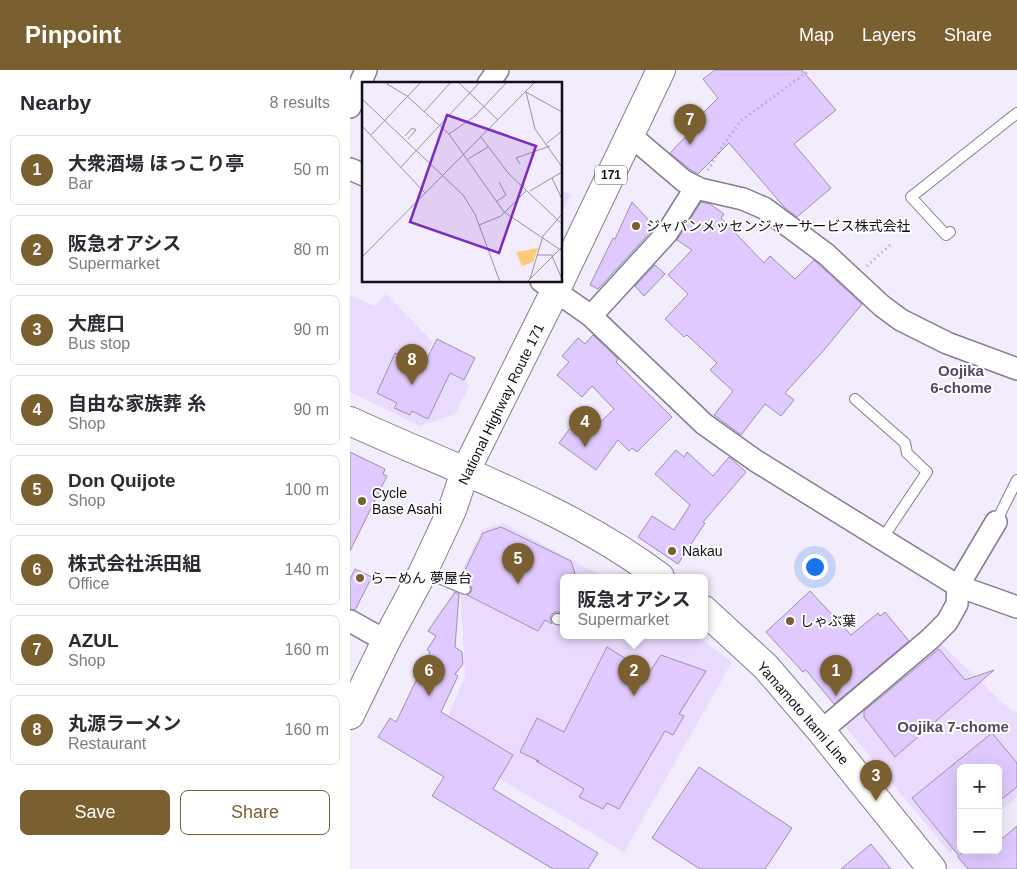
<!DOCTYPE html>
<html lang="en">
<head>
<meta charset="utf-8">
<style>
	:root { --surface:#fff; --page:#f2f2f3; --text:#2b2b33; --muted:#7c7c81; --line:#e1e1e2; --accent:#7a5f31 }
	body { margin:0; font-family:Arial,"Noto Sans JP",sans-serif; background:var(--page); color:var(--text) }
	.controls { position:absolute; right:15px; bottom:15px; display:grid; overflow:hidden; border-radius:8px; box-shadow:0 5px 20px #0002 }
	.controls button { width:45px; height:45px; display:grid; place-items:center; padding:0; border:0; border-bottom:1px solid var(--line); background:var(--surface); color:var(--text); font:25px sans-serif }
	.you { position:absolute; left:464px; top:496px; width:18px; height:18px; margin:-12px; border:4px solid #fff; border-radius:50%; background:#1a73e8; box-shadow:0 0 0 8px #1a73e833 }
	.badge { display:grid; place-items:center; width:32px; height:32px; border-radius:50%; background:var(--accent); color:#fff; font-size:16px; font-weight:700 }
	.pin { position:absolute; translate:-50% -41px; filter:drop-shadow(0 1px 2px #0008) }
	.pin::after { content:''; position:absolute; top:26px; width:18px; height:15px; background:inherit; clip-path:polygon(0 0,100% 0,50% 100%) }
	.popup { position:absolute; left:210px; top:504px; width:148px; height:65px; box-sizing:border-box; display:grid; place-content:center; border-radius:8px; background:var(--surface); filter:drop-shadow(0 1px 4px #0005); font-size:16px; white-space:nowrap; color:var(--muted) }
	.popup b { font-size:19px; color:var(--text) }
	.popup::after { content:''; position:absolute; left:50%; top:100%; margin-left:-10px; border:10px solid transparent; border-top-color:var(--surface) }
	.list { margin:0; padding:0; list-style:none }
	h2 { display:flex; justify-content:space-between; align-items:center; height:65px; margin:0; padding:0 20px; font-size:21px }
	h2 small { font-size:16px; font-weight:400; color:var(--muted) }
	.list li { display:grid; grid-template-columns:32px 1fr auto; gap:15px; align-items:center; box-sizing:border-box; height:70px; margin:0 10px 10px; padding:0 10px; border:1px solid var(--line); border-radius:8px }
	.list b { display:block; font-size:19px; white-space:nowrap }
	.list p { margin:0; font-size:16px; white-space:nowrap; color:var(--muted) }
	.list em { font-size:16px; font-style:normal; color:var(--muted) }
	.actions { display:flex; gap:10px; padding:15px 20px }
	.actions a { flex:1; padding:11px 0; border:1px solid var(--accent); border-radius:8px; text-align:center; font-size:18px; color:var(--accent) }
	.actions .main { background:var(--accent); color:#fff }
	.map { position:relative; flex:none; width:667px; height:799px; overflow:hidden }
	header { display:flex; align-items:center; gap:30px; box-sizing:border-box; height:70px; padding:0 25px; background:var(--accent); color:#fff }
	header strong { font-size:24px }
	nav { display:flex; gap:28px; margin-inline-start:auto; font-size:18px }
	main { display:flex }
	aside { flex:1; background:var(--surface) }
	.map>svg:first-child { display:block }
</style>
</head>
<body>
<header>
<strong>Pinpoint</strong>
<nav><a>Map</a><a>Layers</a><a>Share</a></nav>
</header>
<main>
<aside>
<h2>Nearby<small>8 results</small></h2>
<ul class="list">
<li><span class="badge">1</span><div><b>大衆酒場 ほっこり亭</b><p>Bar</p></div><em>50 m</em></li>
<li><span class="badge">2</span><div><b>阪急オアシス</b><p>Supermarket</p></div><em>80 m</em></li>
<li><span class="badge">3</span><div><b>大鹿口</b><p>Bus stop</p></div><em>90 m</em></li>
<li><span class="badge">4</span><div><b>自由な家族葬 糸</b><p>Shop</p></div><em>90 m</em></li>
<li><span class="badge">5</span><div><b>Don Quijote</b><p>Shop</p></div><em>100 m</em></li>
<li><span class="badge">6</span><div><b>株式会社浜田組</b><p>Office</p></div><em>140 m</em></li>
<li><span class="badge">7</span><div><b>AZUL</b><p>Shop</p></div><em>160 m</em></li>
<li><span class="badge">8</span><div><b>丸源ラーメン</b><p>Restaurant</p></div><em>160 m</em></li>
</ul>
<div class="actions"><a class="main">Save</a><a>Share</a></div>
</aside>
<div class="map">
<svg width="667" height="799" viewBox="0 0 667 799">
	<rect width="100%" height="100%" fill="#f2ecfc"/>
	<!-- built -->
	<g fill="#e9dbfd">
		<path d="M211,120l10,5 -10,19z"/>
		<path d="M36,224l47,48 -9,19 46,23 -15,30 -35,12 -70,-34v-97l24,11z"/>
		<path d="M153,453l100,54h-39v58h131l37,27 -108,190 -187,-110 28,-66 -4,-78 -10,-7 32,-62z"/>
		<path d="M586,569l75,72 6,1v85l-19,15v-44h-37v76l-11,9 -111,-134z"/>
	</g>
	<!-- building -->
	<g fill="#dfc9fe" stroke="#9c91ab">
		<path d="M365,0h87l34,40 -42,34 37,44 -34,29 -12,-9 -56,-65 -31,31 -7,-4 -21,-17 22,-23 -3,-3 29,-29 -15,-19z"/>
		<path d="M282,132l23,25 -57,62 -8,-4 23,-47 2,1z"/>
		<path d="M351,132l9,2 14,10 -3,4 43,45 6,-7 25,23 19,-19 48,44 -38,46 -39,43 9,7 -13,16 -16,-12 -24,31 -27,-20 19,-24 -23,-21 7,-7 -30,-28 -3,2 -19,-18 23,-25 -20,-19 24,-25 -15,-10z"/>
		<path d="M305,195l10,9 -21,22 -9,-10z"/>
		<path d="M243,265l25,24 -2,3 56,55 -35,35 -5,-4 -3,3 -11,-11 -22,30 -37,-27 15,-20 14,11 26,-25 -22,-23 -10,11 -25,-22 12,-13 -7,-6 16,-18 7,6z"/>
		<path d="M87,269l38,19 -11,22 -14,-7 -22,46 -16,-8 -2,4 -16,-7 3,-5 -20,-10 18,-40 28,13z"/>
		<path d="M326,380l8,7 3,-5 26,24 16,-19 17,15 -43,50 2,1 -27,41 -40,-27 14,-21 22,14 16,-25 -35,-31z"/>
		<path d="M0,382l35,17 -2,5 4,2 -37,75z"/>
		<path d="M151,457l70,34 5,16h-12v27l-4,8h-5l-4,3 -1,4 2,5 -7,-4 -7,11 -71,-36 4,-3 1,-4 -4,-5 -6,-3 -1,-2 22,-45z"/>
		<path d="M5,499l17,8 -17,33 -5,-1v-30z"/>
		<path d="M460,521l41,44 27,-22 2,3 5,-4 24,29 -75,63 -28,-34 -3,2 -37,-40z"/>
		<path d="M105,522l4,2 -4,53 7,5 1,12 -8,10 3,2 -17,36 72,43 -20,34 105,64 -10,16h-35l-121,-73 12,-19 -66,-40 12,-19 6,4 34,-70 -3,-2 9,-14 -8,-5z"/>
		<path d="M257,577l42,26 12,-18 45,16 -27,43 5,2 -11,19 -8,-4 -46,78 -12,-6 -4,6 -24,-12 5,-8 -48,-28h3l-19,-9 17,-34 27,14z"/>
		<path d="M589,579l26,31 29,-10 -99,87 -31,-40v-6z"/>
		<path d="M642,663l25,30v24l-19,15v-34h-37v87l5,-5h32v-8l19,-16v43h-49l-10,-12 1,-1 -47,-58z"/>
		<path d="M349,697l93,61 -27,41h-65l-48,-31z"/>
		<path d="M521,774l20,25h-50z"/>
	</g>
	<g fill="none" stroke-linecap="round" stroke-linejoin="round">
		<!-- service casing -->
		<g stroke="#867c95" stroke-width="12">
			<g id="service">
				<path d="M600,162l-4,3 -35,-38 106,-84"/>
				<path d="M505,329l50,44 2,10 20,19 -45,67"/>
				<path d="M646,452l21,-42"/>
				<path d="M74,502l41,17"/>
				<path d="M207,549l7,1"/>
			</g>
		</g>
		<!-- minor casing -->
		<g stroke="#867c95" stroke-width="24">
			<g id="minor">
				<path d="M138,14l10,-14"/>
				<path d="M0,37l16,-37"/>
				<path d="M280,65l54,46 16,8 43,10 21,9 62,46 56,52 19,14 46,23 70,26"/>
				<path d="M0,99l14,6"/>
				<path d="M191,211l50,35 113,108 52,37 202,125 59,21"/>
				<path d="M241,246l76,-83 29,-46"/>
				<path d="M0,551l36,20"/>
				<path d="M471,661l109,-92 17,-17 10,-18 1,-18 38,-64"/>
			</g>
		</g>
		<!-- secondary casing -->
		<g stroke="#867c95" stroke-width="30">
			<g id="secondary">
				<path d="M0,351c104,48 219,87 310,156"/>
				<path d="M354,540l62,57 55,64 111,138"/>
			</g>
		</g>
		<!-- trunk casing -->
		<g stroke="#867c95" stroke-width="30">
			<g id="trunk">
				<path d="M211,209l100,-209"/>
				<path d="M0,645l36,-74 37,-69 29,-62 13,-38 95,-191"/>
			</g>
		</g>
		<!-- path -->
		<g stroke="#a6a1ae" stroke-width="3" stroke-dasharray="1 4" stroke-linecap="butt">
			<path d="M358,100l17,-28 17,-22 68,-50"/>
			<path d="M517,196l25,-23"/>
		</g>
		<!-- service -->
		<use href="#service" stroke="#fff" stroke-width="10"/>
		<!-- minor -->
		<use href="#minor" stroke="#fff" stroke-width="21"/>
		<!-- secondary -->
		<use href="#secondary" stroke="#fff" stroke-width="28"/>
		<!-- trunk -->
		<use href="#trunk" stroke="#fff" stroke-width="28"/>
	</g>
	<!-- markers -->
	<g fill="#7a5f31" stroke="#fff" stroke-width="2">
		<circle cx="286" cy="156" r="5"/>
		<circle cx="12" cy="431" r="5"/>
		<circle cx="322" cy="481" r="5"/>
		<circle cx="10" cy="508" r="5"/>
		<circle cx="440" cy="551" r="5"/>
	</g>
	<g text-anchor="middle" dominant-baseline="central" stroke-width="4" stroke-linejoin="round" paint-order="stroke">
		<!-- shield labels -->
		<rect fill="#fff" stroke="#59565d" stroke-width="1" x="245" y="95.5" width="32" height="19" rx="4"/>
		<g font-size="12" font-weight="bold" fill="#120e17">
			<text x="261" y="105">171</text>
		</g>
		<!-- poi labels -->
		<g font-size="14" fill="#120e17" stroke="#fff" text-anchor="start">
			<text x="296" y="156">ジャパンメッセンジャーサービス株式会社</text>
			<text x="22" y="423">Cycle<tspan x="22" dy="16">Base Asahi</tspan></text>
			<text x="332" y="481">Nakau</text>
			<text x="20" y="508">らーめん 夢屋台</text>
			<text x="450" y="551">しゃぶ葉</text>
		</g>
		<!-- street labels -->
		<g font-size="14" fill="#120e17" stroke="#fff">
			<text transform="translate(151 334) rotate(-64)">National Highway Route 171</text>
			<text transform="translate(453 643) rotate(49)">Yamamoto Itami Line</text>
		</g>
		<!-- neighbourhood labels -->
		<g font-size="15" font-weight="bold" fill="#52495f" stroke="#fff">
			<text x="611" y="300">Oojika<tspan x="611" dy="17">6-chome</tspan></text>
			<text x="603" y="656">Oojika 7-chome</text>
		</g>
	</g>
	<!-- overview -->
	<g transform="translate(12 12)">
		<rect width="200" height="200" fill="#f2ecfc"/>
		<path d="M176,166l-5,14 -11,4 -6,-14z" fill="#fccb7b"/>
		<path fill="none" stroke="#9893a0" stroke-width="1" d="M27,0l-2,2 20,12 42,38 55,78 58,39M96,0l40,38M164,10l9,37 27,38M164,10l36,20M0,17l101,96 12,19 25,68M62,30l27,-30M0,44l63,67M87,52l26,-18 32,-34M9,53l50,-53M43,54l7,-8 4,2 -8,9M119,55l28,37 53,50M185,61l15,-12M106,77l20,-12M158,82l-4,-6 34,-12M39,85l79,-85M190,96l10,21M168,109l32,-19M134,120l10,-7 -7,-13M117,143l22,-9 26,-26M175,173h16M190,174l10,23M0,175l173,-175M168,197l13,-43 19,-22M165,200l35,-35"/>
		<path fill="#7b2cbf" fill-opacity="0.15" stroke="#7b2cbf" stroke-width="2.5" d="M85,33l89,31 -37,107 -89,-31z"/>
		<rect width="200" height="200" fill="none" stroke="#120e17" stroke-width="2.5"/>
	</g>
</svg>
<div class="controls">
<button>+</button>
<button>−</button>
</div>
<div class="you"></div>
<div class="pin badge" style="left:486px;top:626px">1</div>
<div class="pin badge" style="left:284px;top:626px">2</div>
<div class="popup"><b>阪急オアシス</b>Supermarket</div>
<div class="pin badge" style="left:526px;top:731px">3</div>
<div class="pin badge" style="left:235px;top:377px">4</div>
<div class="pin badge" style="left:168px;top:514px">5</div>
<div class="pin badge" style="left:79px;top:626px">6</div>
<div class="pin badge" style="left:340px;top:75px">7</div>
<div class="pin badge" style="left:62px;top:315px">8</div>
</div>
</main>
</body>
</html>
